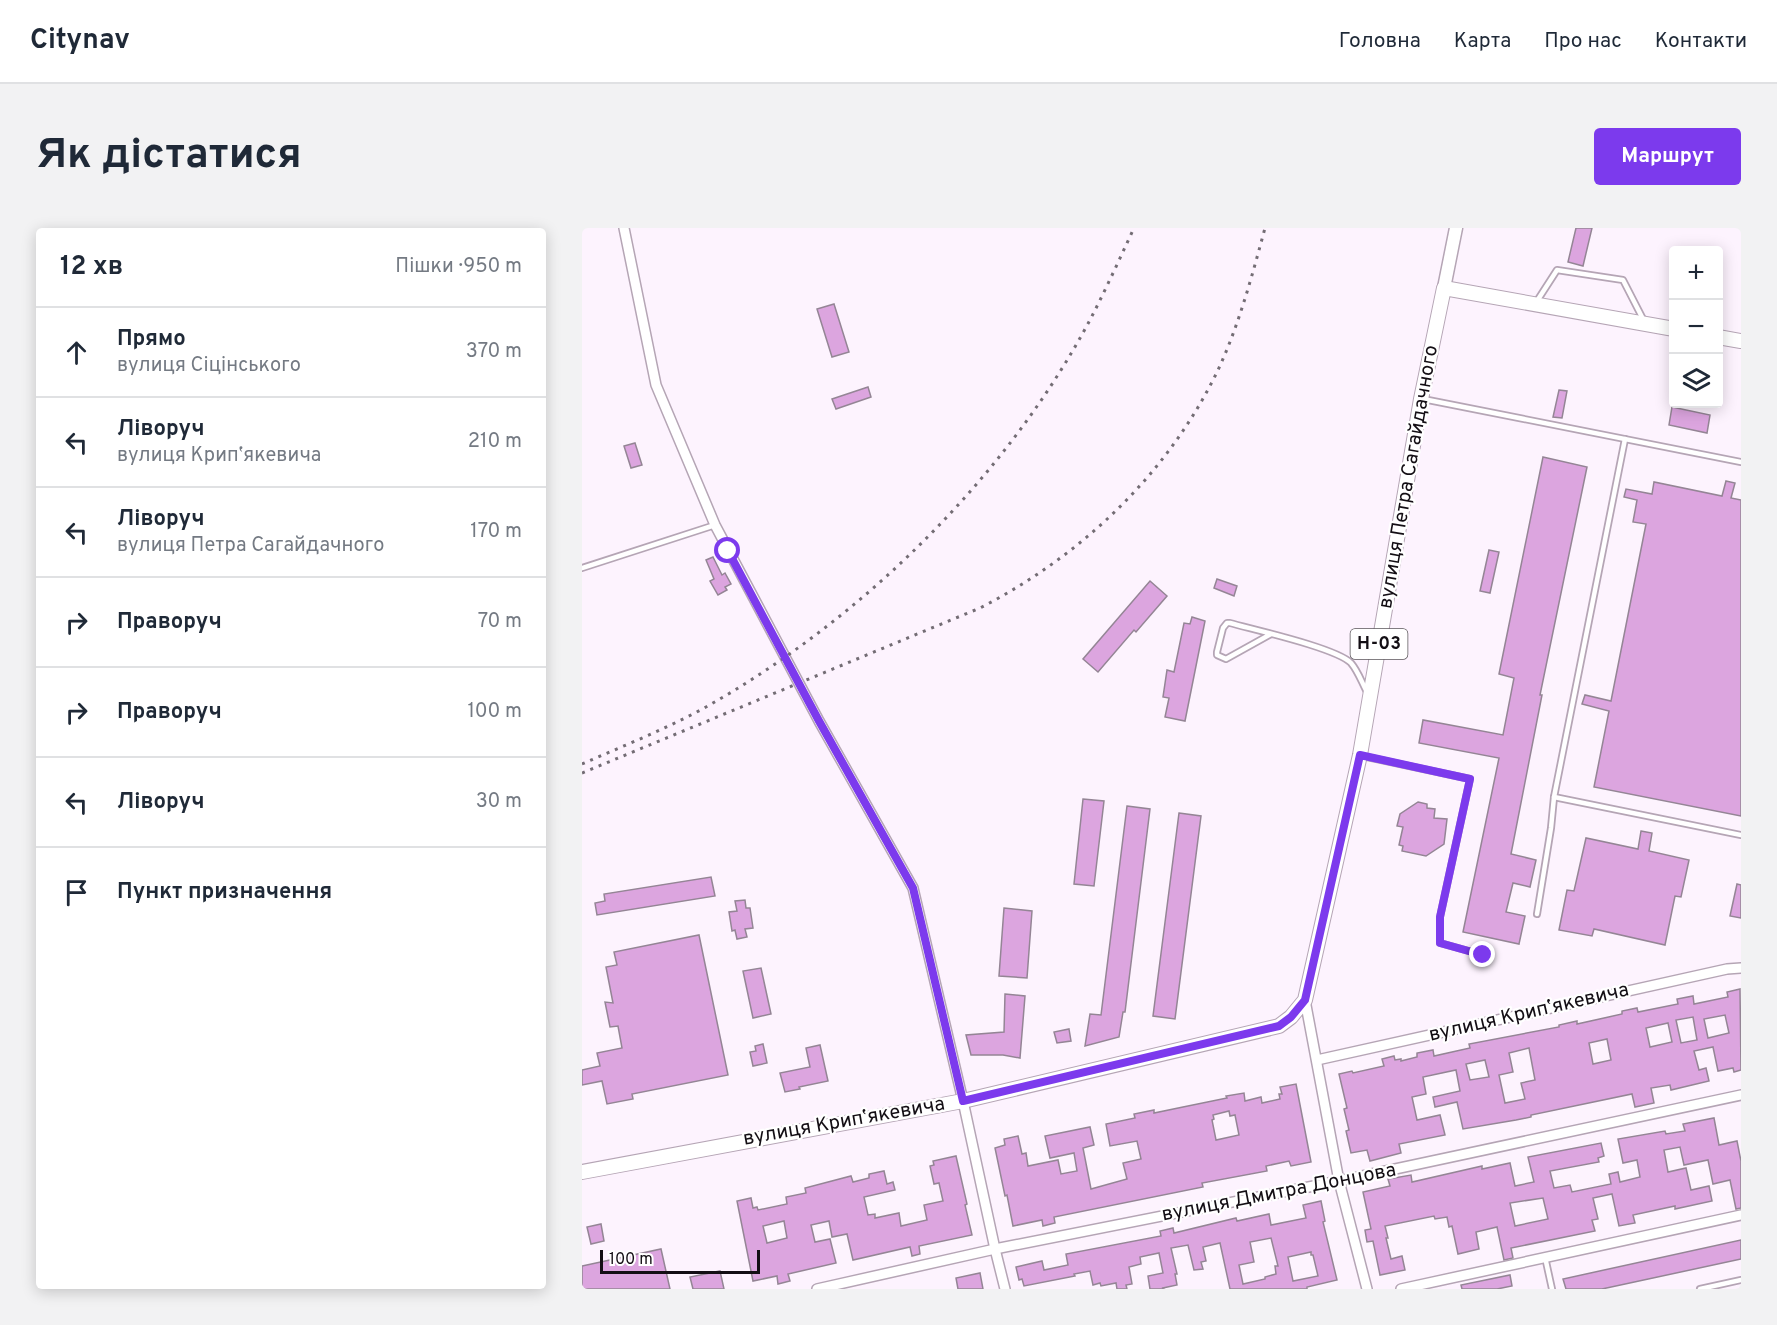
<!DOCTYPE html>
<html lang="uk">
<head>
<meta charset="utf-8">
<style>
	:root { --surface:#fff; --page:#f2f2f3; --text:#1f2937; --muted:#747a83; --line:#e0e1e3; --accent:#7c3aed }
	body { margin:0; font-family:Overpass,sans-serif; background:var(--page); color:var(--text) }
	.controls { position:absolute; right:18px; top:18px; display:grid; overflow:hidden; border-radius:6px; box-shadow:0 3px 15px #0003 }
	.controls button { width:54px; height:54px; display:grid; place-items:center; padding:0; border:0; border-bottom:2px solid var(--line); background:var(--surface); color:var(--text); font:30px sans-serif }
	.scale { position:absolute; left:18px; bottom:15px; width:160px; box-sizing:border-box; padding-left:6px; border:3px solid #130e14; border-top:0; font-size:16px; line-height:21px; white-space:nowrap; color:#130e14; -webkit-text-stroke:4px #fff; paint-order:stroke }
	.stop { position:absolute; width:18px; height:18px; margin:-14px; border:4px solid #7c3aed; border-radius:50%; background:#fff }
	.stop.end { background:#7c3aed; border-color:#fff; box-shadow:0 2px 6px #0008 }
	.list { margin:0; padding:0; list-style:none }
	h2 { display:flex; justify-content:space-between; align-items:center; height:78px; margin:0; padding:0 24px; font-size:26px }
	h2 small { font-size:20px; font-weight:400; color:var(--muted) }
	.list li { display:grid; grid-template-columns:39px 1fr auto; gap:18px; align-items:center; box-sizing:border-box; height:90px; padding:0 24px; border-top:2px solid var(--line) }
	.list b { display:block; font-size:22px; white-space:nowrap }
	.list p { margin:0; font-size:20px; white-space:nowrap; color:var(--muted) }
	.list em { font-size:20px; font-style:normal; color:var(--muted) }
	.icon { flex:none; width:33px; height:33px; fill:none; stroke:currentColor; stroke-width:2; stroke-linecap:round; stroke-linejoin:round }
	.map { position:relative; flex:none; width:1159px; height:1061px; overflow:hidden; border-radius:6px }
	header { display:flex; align-items:center; gap:36px; box-sizing:border-box; height:84px; padding:0 30px; background:var(--surface); border-bottom:2px solid var(--line) }
	header strong { font-size:28px }
	nav { display:flex; gap:33px; margin-inline-start:auto; font-size:21px }
	.intro { display:flex; align-items:center; justify-content:space-between; box-sizing:border-box; height:144px; padding:0 36px }
	h1 { margin:0; font-size:42px }
	.button { padding:15px 27px; border-radius:6px; background:var(--accent); color:#fff; font-size:21px; font-weight:700 }
	main { display:flex; gap:36px; padding:0 36px }
	aside { flex:1; background:var(--surface); border-radius:6px; box-shadow:0 3px 15px #0003 }
	.map>svg:first-child { display:block }
</style>
</head>
<body>
<header>
<strong>Citynav</strong>
<nav><a>Головна</a><a>Карта</a><a>Про нас</a><a>Контакти</a></nav>
</header>
<div class="intro"><h1>Як дістатися</h1><a class="button">Маршрут</a></div>
<main>
<aside>
<h2>12 хв<small>Пішки · 950 m</small></h2>
<ul class="list">
<li><svg class="icon" aria-label="ahead" viewBox="0 0 24 24"><path d="M12 20V5M6 11l6-6 6 6"/></svg><div><b>Прямо</b><p>вулиця Сіцінського</p></div><em>370 m</em></li>
<li><svg class="icon" aria-label="left" viewBox="0 0 24 24"><path d="M17 20v-9H6M10 6l-5 5 5 5"/></svg><div><b>Ліворуч</b><p>вулиця Крипʼякевича</p></div><em>210 m</em></li>
<li><svg class="icon" aria-label="left" viewBox="0 0 24 24"><path d="M17 20v-9H6M10 6l-5 5 5 5"/></svg><div><b>Ліворуч</b><p>вулиця Петра Сагайдачного</p></div><em>170 m</em></li>
<li><svg class="icon" aria-label="right" viewBox="0 0 24 24"><path d="M7 20v-9h11M14 6l5 5-5 5"/></svg><div><b>Праворуч</b></div><em>70 m</em></li>
<li><svg class="icon" aria-label="right" viewBox="0 0 24 24"><path d="M7 20v-9h11M14 6l5 5-5 5"/></svg><div><b>Праворуч</b></div><em>100 m</em></li>
<li><svg class="icon" aria-label="left" viewBox="0 0 24 24"><path d="M17 20v-9H6M10 6l-5 5 5 5"/></svg><div><b>Ліворуч</b></div><em>30 m</em></li>
<li><svg class="icon" aria-label="arrive" viewBox="0 0 24 24"><path d="M6 21V4h12l-3 4 3 4H6"/></svg><div><b>Пункт призначення</b></div></li>
</ul>
</aside>
<div class="map">
<svg width="1159" height="1061" viewBox="0 0 1159 1061">
	<rect width="100%" height="100%" fill="#fdf3fe"/>
	<!-- building -->
	<g fill="#dca5df" stroke="#948595" stroke-width="1.5" fill-rule="evenodd">
		<path d="M994,0h16l-9,38 -15,-4z"/>
		<path d="M252,76l15,48 -17,5 -15,-48z"/>
		<path d="M286,159l3,10 -35,12 -4,-10z"/>
		<path d="M977,162l8,1 -5,27 -9,-1z"/>
		<path d="M1090,179l38,8 -3,18 -38,-8z"/>
		<path d="M53,215l7,22 -11,3 -7,-22z"/>
		<path d="M961,229l44,10 -47,228h2l-31,159 25,6 -6,27 -17,-4 -7,29 19,4 -6,28 -56,-12 36,-174 -80,-15 4,-23 80,15 11,-57 -15,-4z"/>
		<path d="M1144,253l9,2 -4,15 10,2v316l-147,-29 15,-76 -27,-7 3,-9 26,6 35,-177 -13,-2 4,-22 -13,-3 2,-8 26,5 2,-12 68,14z"/>
		<path d="M907,322l10,2 -9,41 -10,-2z"/>
		<path d="M131,329l9,18 3,-2 6,11 -6,3 2,3 -9,5 -8,-14 4,-2 -8,-19z"/>
		<path d="M635,351l20,7 -3,10 -20,-8z"/>
		<path d="M568,353l17,15 -31,36 -2,-2 -36,42 -15,-13z"/>
		<path d="M610,389l13,4 -20,100 -20,-4 4,-19 -6,-1 4,-27 7,2 10,-49 6,1z"/>
		<path d="M501,571l21,2 -10,85 -20,-2z"/>
		<path d="M836,574l9,2v4l8,1 -1,9 13,1 -3,25 -18,12 -24,-5 1,-5 -4,-1 4,-18 -6,-1 3,-12z"/>
		<path d="M545,578l23,3 -25,203h-2l-4,25 -34,9 5,-32 11,1z"/>
		<path d="M597,585l22,3 -26,203 -22,-3z"/>
		<path d="M1059,603l11,2 -3,18 40,9 -8,37 -6,-1 -10,49 -71,-16 -2,7 -33,-6 8,-40 7,1 12,-53 52,11z"/>
		<path d="M129,649l4,19 -118,19 -2,-12 10,-2 -1,-7z"/>
		<path d="M1155,656l4,1v33l-11,-2z"/>
		<path d="M163,672l1,8h4l3,20 -8,1 2,8 -10,2 -2,-9 -3,1 -3,-19 8,-1 -2,-10z"/>
		<path d="M422,680l28,3 -5,67 -28,-2z"/>
		<path d="M117,707l29,140 -96,19 1,5 -26,5 -5,-23 -20,4v-15l18,-4 -3,-13 25,-5 -4,-22 -8,1 -5,-25 8,1 -7,-36 11,-2 -3,-13z"/>
		<path d="M179,740l10,46 -18,4 -10,-47z"/>
		<path d="M1158,761l1,81 -7,2 -1,-4 -15,3 -5,-24 -19,4 5,19 7,-2 3,13 -38,9 -1,-5 -19,3 3,15 -19,4 -3,-13 -101,21v2l-15,3 -53,9 -6,-27 -22,5 -2,-10 27,-6 -4,-21 -33,7 3,17 -14,3 5,23 23,-5 5,20 -46,9 2,9 -31,8 -3,-11 -16,3 -5,-22 3,-1 -5,-21 3,-1 -8,-34 13,-3 1,2 31,-7 -2,-7 12,-3 1,4 6,-1v2l16,-4v-4l16,-3 1,6 36,-8 -1,-4 90,-17v-2l18,-4v3l45,-10v-3l15,-3 1,4 40,-8 -1,-5 16,-3 1,8 34,-7 -1,-5zM1143,787l4,18 -21,5 -4,-19zM1111,789l4,23 -16,3 -5,-23zM1086,795l4,19 -22,5 -4,-19zM1025,811l4,21 -18,4 -4,-21zM947,820l6,32 -14,3 4,16 -20,4 -6,-28 14,-3 -4,-19zM903,832l4,17 -19,3 -4,-16z"/>
		<path d="M423,766l20,2 -5,62 -17,-3h-32l-5,-20 38,-3z"/>
		<path d="M487,801l2,12 -14,2 -3,-11z"/>
		<path d="M181,816l4,19 -14,3 -3,-14 6,-1 -1,-5z"/>
		<path d="M238,817l8,36 -29,6 1,2 -15,3 -5,-19 30,-6 -4,-19z"/>
		<path d="M714,856l15,78 -20,4 -2,-5 -23,5 1,5 -65,12 1,4 -149,30 1,6 -12,3 -1,-6 -29,6 -6,-31 -2,1 -10,-48 10,-3 -1,-6 14,-3 4,18 4,-1 2,13 30,-6 3,14 16,-3 -3,-18 -24,5 -5,-22 45,-9 4,18 -11,3 8,41 36,-10 -4,-16 18,-4 -4,-18 -27,5 -4,-22 29,-6 -1,-4 20,-4v3l29,-6 44,-9 -1,-2 18,-3 1,8 16,-4 1,6 18,-4 -1,-5h3l-2,-7zM647,883l1,5 5,-1 4,20 -23,5 -4,-20 2,-1 -1,-4z"/>
		<path d="M1132,890l5,27 18,-4 4,20v47l-5,1 -6,-29 -17,4 -5,-24 -24,5 -4,-18 -16,3 4,22 18,-4 5,22 18,-4 3,15 -37,8v-3l-42,9 2,8 -16,3 -7,-32 -19,4 5,21 -6,1 3,11 -84,17 2,10 -9,2 -7,-33 -21,5 3,17 -21,5 -6,-28 -3,1 -2,-10 -12,2 -1,-3 -49,10 3,12h-2l5,21 11,-3 3,14 -25,5 -7,-34 -6,1 -2,-12 6,-1 -8,-37 27,-6 -2,-7 23,-4 1,7 70,-16v3l28,-6 5,23 19,-4 -6,-25 73,-14 3,13 -6,2 1,4 -49,9 4,17 16,-3 2,7 39,-8 -2,-10 9,-2 2,10 20,-5 -3,-17 -14,3 -5,-24 47,-8 1,3 19,-3 -2,-7zM961,970l5,21 -33,7 -5,-23z"/>
		<path d="M374,928l11,48 -2,1 7,30 -53,11 1,8 -8,2 -2,-9 -57,13 -6,-26 -15,3 -3,-16 -18,4 4,17 15,-3 6,24 -48,11 2,7 -12,3 -1,-8 -24,5 -16,-80 14,-3 2,10 4,-1 1,3 29,-6 -1,-7 20,-4 -1,-5 46,-12 2,6 16,-4v-4l15,-3 3,13 6,-2 2,8 -31,7 4,18 7,-1v4l24,-5 2,13 26,-6 -3,-15 19,-4 -4,-18 -5,1 -4,-18 4,-1 -1,-4zM202,993l3,17 -20,5 -4,-17z"/>
		<path d="M739,973l4,20 -2,1 14,58 -30,7v2h-77l-10,-46 -17,4 3,14 -5,1 2,7 -9,1 -6,-25 -17,3 6,26h-2l2,11 -14,3 1,1h-14l-2,-13 15,-3 -4,-20 -19,4 1,7 -12,3 3,17 -6,1 1,4h-10l-1,-6 -15,3 -1,-3 -7,2 -3,-14 -16,3 1,2 -51,10 -2,-7 -3,1 -3,-13 26,-6 2,9 24,-5 -2,-11 95,-18 -1,-5 13,-3 1,5 62,-15 1,3 32,-7 2,11 35,-7 -3,-13zM689,1010l7,28h-3l1,8 -11,3v2l-22,5 -4,-19 15,-3 -4,-20zM729,1024v3h2l5,21 -25,5 -5,-24z"/>
		<path d="M19,996l3,17 -13,3 -4,-17z"/>
		<path d="M1159,1012v19l-139,30h-36l-3,-10z"/>
		<path d="M79,1021l9,40h-88v-23z"/>
		<path d="M138,1043l4,18h-31l-3,-12z"/>
		<path d="M398,1045l3,16h-25l-2,-11z"/>
		<path d="M928,1047l2,11 -15,3h-35l-1,-4z"/>
	</g>
	<g fill="none" stroke-linecap="round" stroke-linejoin="round">
		<!-- service casing -->
		<g stroke="#b5a5b5" stroke-width="8">
			<g id="service">
				<path d="M955,73l20,-31 66,10 20,39"/>
				<path d="M841,171l318,63"/>
				<path d="M0,340l133,-43"/>
				<path d="M689,406l-45,25 -9,-4v-3l6,-24 4,-5h3c25,7 106,25 121,40 7,8 11,20 16,29"/>
				<path d="M780,528l108,23 -30,138v26l43,12"/>
				<path d="M972,569l187,38"/>
				<path d="M955,686l14,-86 3,-31 71,-358"/>
				<path d="M963,1029l7,32"/>
				<path d="M1118,1061l41,-9"/>
			</g>
		</g>
		<!-- minor casing -->
		<g stroke="#b5a5b5" stroke-width="12">
			<g id="minor">
				<path d="M42,0l32,157 59,140 104,196 94,167 50,213 32,148 10,40"/>
				<path d="M723,772l34,181 28,108"/>
				<path d="M735,832l410,-91 14,-1"/>
				<path d="M235,1061l178,-40 344,-68 402,-86"/>
				<path d="M819,1061l340,-74"/>
			</g>
		</g>
		<!-- secondary casing -->
		<g stroke="#b5a5b5" stroke-width="15">
			<path id="secondary" d="M862,60l12,-60"/>
		</g>
		<!-- primary casing -->
		<g stroke="#b5a5b5" stroke-width="16">
			<g id="primary">
				<path d="M1136,109l23,4"/>
				<path d="M0,944l381,-71 316,-75 12,-9 14,-17 55,-245 61,-356 23,-111 230,41"/>
			</g>
		</g>
		<!-- service -->
		<use href="#service" stroke="#fff" stroke-width="4.5"/>
		<!-- minor -->
		<use href="#minor" stroke="#fff" stroke-width="9"/>
		<!-- secondary -->
		<use href="#secondary" stroke="#fff" stroke-width="12"/>
		<!-- primary -->
		<use href="#primary" stroke="#fff" stroke-width="14"/>
		<!-- rail -->
		<g stroke="#736c74" stroke-width="3" stroke-dasharray="3 6" stroke-linecap="butt">
			<path d="M0,536c41,-18 84,-35 124,-57 156,-88 301,-230 385,-389 15,-29 29,-60 43,-90"/>
			<path d="M0,545l398,-165c101,-52 188,-134 238,-238 21,-45 34,-94 47,-142"/>
		</g>
	</g>
	<g fill="none" stroke-linecap="round" stroke-linejoin="round">
		<!-- route -->
		<path stroke="#7c3aed" stroke-width="8" d="M146,323l91,170 94,167 50,213 316,-75 12,-9 14,-17 55,-245 110,24 -30,138v26l43,12"/>
	</g>
	<g text-anchor="middle" dominant-baseline="central" stroke-width="4.5" stroke-linejoin="round" paint-order="stroke">
		<!-- shield labels -->
		<rect fill="#fff" stroke="#5a565a" stroke-width="1.5" x="768.5" y="401" width="57" height="30" rx="4.5"/>
		<g font-size="18" font-weight="bold" fill="#130e14">
			<text x="797" y="416">Н-03</text>
		</g>
		<!-- street labels -->
		<g font-size="20" fill="#130e14" stroke="#fff">
			<text transform="translate(827 249) rotate(-80)">вулиця Петра Сагайдачного</text>
			<text transform="translate(947 785) rotate(-13)">вулиця Крипʼякевича</text>
			<text transform="translate(262 894) rotate(-10)">вулиця Крипʼякевича</text>
			<text transform="translate(697 965) rotate(-11)">вулиця Дмитра Донцова</text>
		</g>
	</g>
</svg>
<div class="controls">
<button>+</button>
<button>−</button>
<button><svg class="icon" aria-label="layers" viewBox="0 0 24 24"><path d="M12 4l9 5-9 5-9-5zM3 14l9 5 9-5"/></svg></button>
</div>
<div class="scale">100 m</div>
<div class="stop" style="left:146px;top:323px"></div>
<div class="stop end" style="left:901px;top:727px"></div>
</div>
</main>
</body>
</html>
